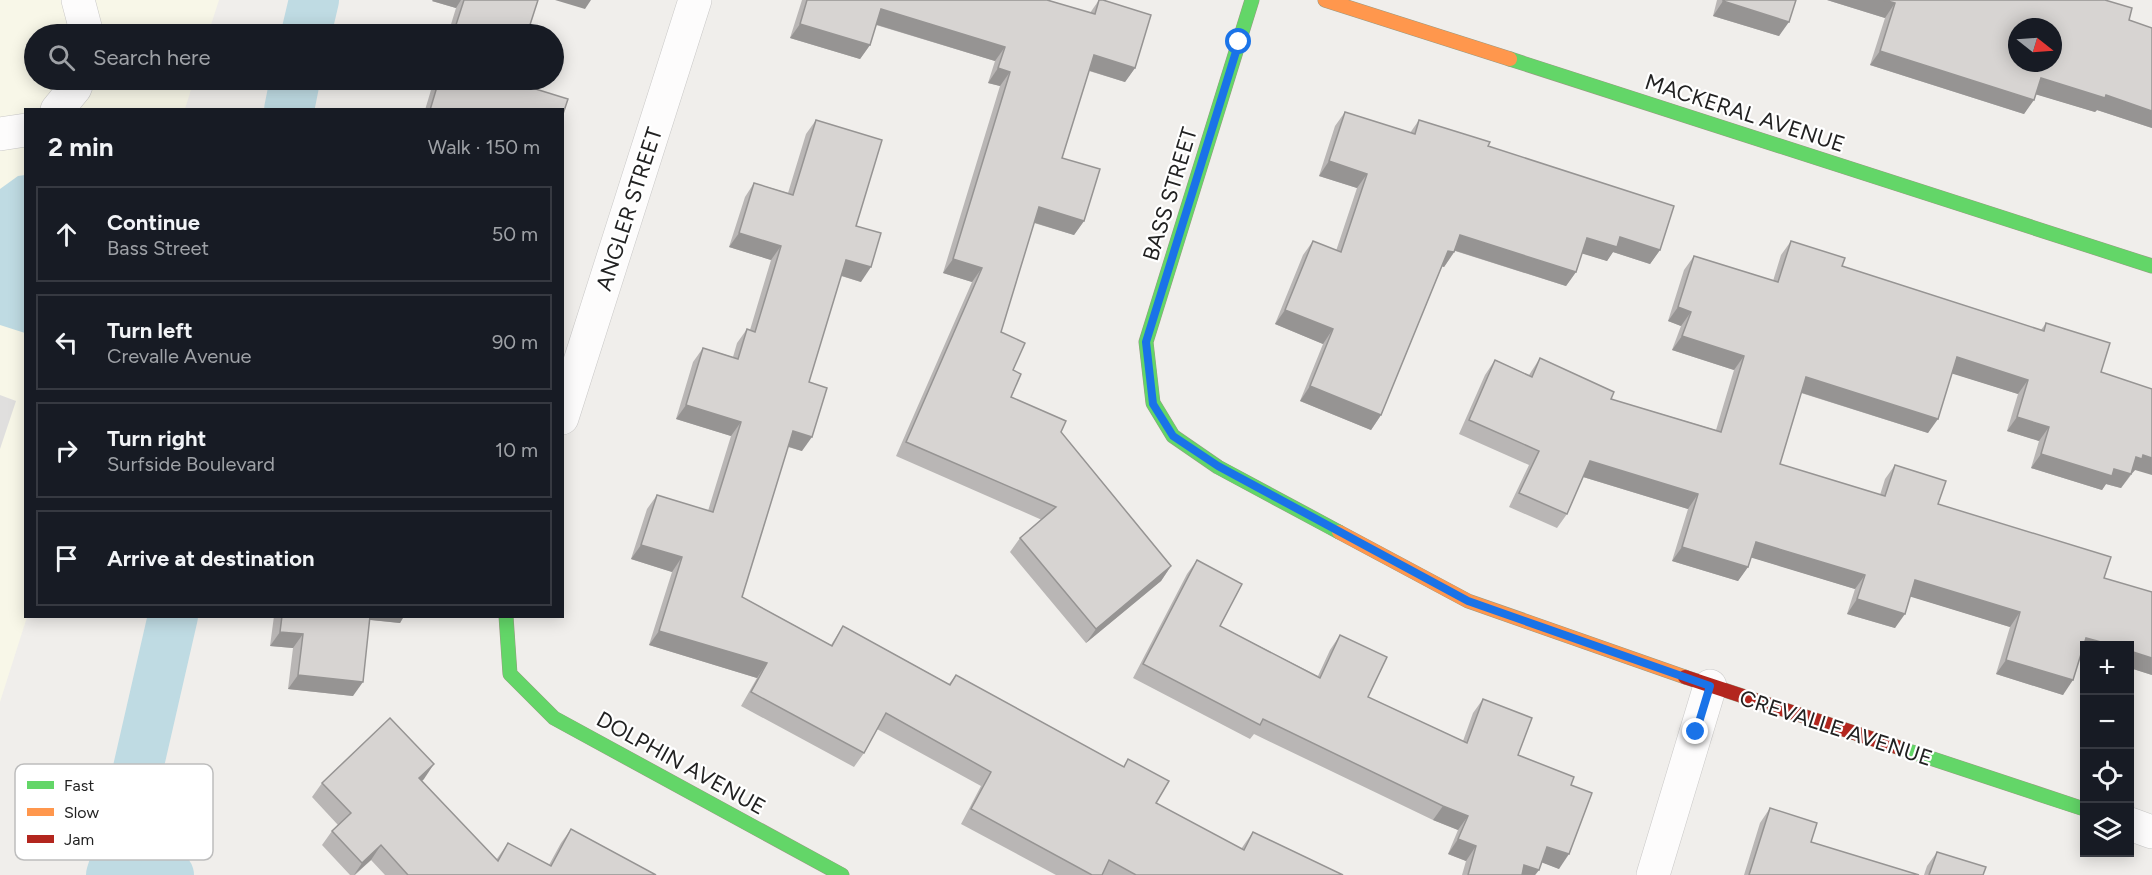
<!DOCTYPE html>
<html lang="en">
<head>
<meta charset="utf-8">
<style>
	:root { --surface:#171b24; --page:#242831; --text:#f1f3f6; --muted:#9ea1a6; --line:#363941 }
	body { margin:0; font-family:Figtree,sans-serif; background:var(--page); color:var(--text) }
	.controls { position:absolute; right:18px; bottom:18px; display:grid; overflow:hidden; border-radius:0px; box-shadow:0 3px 15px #0003 }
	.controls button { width:54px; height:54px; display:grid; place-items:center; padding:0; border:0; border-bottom:2px solid var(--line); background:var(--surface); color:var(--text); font:30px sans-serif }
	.compass { position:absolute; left:2008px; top:18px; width:54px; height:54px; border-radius:50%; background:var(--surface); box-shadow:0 3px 15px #0003; rotate:107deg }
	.stop { position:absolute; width:18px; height:18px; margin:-14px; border:4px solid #1a73e8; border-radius:50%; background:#fff }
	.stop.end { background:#1a73e8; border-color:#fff; box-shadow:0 2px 6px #0008 }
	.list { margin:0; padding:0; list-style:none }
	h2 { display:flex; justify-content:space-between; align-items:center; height:78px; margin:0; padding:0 24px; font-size:26px }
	h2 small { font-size:20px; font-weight:400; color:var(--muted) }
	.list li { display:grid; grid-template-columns:39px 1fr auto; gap:18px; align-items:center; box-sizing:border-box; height:96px; margin:0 12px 12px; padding:0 12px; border:2px solid var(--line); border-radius:0px }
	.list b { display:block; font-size:22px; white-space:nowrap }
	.list p { margin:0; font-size:20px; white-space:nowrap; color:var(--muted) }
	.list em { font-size:20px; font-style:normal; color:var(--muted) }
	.icon { flex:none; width:33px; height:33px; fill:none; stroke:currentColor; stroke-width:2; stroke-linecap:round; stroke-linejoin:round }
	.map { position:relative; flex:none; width:2152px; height:875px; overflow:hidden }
	.search { position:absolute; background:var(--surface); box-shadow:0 3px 15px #0003; left:24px; top:24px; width:540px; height:66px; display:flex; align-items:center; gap:15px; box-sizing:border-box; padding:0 21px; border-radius:33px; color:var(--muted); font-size:22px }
	.panel { position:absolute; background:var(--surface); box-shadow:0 3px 15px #0003; left:24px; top:108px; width:540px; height:510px; border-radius:0px }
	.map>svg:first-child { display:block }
</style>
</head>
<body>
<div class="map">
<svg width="2152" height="875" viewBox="0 0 2152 875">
	<rect width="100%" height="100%" fill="#f0eeeb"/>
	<!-- education -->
	<path fill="#f8f7e8" d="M0,0h219l-11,34h-174v46h160l-9,29 -159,1 1,507 -27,85z"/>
	<!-- parking -->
	<path fill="#e0dfde" d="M0,395l16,6 -16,48z"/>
	<!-- water -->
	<path fill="#bfdbe3" d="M25,175h1l-1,158 -25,-8v-136l18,-13z"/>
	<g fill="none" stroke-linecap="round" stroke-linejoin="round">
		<!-- canal -->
		<g stroke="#bfdbe3" stroke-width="50">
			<path d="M306,34l8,-34"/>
			<path d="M289,110l6,-30"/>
			<path d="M120,847l49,28"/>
			<path d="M111,875l9,-28 53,-231"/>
		</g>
		<!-- street casing -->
		<g stroke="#c9c8c7" stroke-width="34">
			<g id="street">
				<path d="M78,0l9,34"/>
				<path d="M57,110l18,-22 3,-8"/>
				<path d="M0,134l26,-4"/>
				<path d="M562,418l133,-418"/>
				<path d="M2130,824l22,8"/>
				<path d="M1653,875l57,-189"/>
			</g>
		</g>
		<!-- fast casing -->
		<g stroke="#999a82" stroke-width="15">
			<g id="fast">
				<path d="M1252,0l-106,342 7,61 20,33 45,31 121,65"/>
				<path d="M1510,59l642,207"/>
				<path d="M506,616l4,58 44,44 288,157"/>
				<path d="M1897,747l187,62"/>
			</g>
		</g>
		<!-- slow casing -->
		<g stroke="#999a82" stroke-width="15">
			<g id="slow">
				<path d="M1325,0l185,59"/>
				<path d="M1339,532l129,69 217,76"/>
			</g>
		</g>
		<!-- jam casing -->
		<g stroke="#999a82" stroke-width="15">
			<path id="jam" d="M1685,677l212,70"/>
		</g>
		<!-- street -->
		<use href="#street" stroke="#fdfcfc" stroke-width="33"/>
		<!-- fast -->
		<use href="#fast" stroke="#63d668" stroke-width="14"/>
		<!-- slow -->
		<use href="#slow" stroke="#ff974d" stroke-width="14"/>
		<!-- jam -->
		<use href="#jam" stroke="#b3261e" stroke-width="14"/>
	</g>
	<!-- wall -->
	<g fill="#b9b6b5">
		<path d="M433,0h105l-11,34h-79l8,-26 -24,-7z"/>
		<path d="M802,0h246l42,13 9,-13 36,68 -10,14 -36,-11 -27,87 22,63 -10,14 -40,-12 -33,109 12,38 -2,27 50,35 110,134 -10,15 -75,62 -76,-91 10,-14 22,-18 -146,-64 76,-174 -29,-9 57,-187 -12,-3 7,-22 -119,-36 -6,20 -10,14 -70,-21z"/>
		<path d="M1717,0h79l-17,36 -66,-20z"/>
		<path d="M1827,0h278l24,20 23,8v100l-55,-18 -2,2 -59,-18 -12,20 -154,-49 15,-47z"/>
		<path d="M434,80h80l-1,2 49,28h-137z"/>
		<path d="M1345,112l65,21 9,-13 69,26 172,104 -10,14 -37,-12 -6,9 -25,-8 -6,19 -10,14 -111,-35 -11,16 -2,-1 -61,149 -10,15 -71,-29 23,-57 -48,-20 28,-69 10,-14 23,10 21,-63 -38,-12 16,-50z"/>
		<path d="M816,120l40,106 5,56 -20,-6 -32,106 -7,69 -14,-4 -46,150 89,48 12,-19 106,58 7,-9 167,92 5,-8 28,44 85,46 12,-17 90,43h-287l-95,-51 20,-38 -104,-57 -13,24 -10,14 -113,-61 16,-28 -108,-33 23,-73 -41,-13 16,-50 10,-14 51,16 23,-75 -55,-17 17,-57 10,-14 30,9 4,-14 10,-14 3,1 21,-70 -42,-13 16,-50 9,-14 34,10 18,-59z"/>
		<path d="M1791,241l51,25 199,64 5,-7 55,49 34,98 -14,18 -15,-4 -4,6 -71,-22 8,-27 -32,-10 11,-37 -66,-21 -24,60 -127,-40 -21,71 100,31 5,-16 10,-14 43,39 166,74 48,97 -22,-7v-23h-45v9l-4,-1 -18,42 -67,-21 14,-47 -100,-31 -15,32 -48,-14 8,-25 -104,-32 -3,10 -10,14 -66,-20 16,-52 -105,-32 -16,37 -10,14 -48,-21 20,-42 -70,-31 26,-59 10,-15 34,15 11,-17 71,41 105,31 18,-60 -62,-20 9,-24 -13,-5 16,-51 10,-14 79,25 8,-26z"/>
		<path d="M1197,560l23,66 98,50 12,-26 10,-15 28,62 95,44 10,-28 10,-14 35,56 53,30 -12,84 -17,-7 -3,8 -4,5h-73l4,-14 -18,-7 10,-24 -25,-10 -179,-86 -4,5 -117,-61 54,-104z"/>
		<path d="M274,616h130l-4,7 -30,-3 -17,76 -65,-7 5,-41 -23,-2z"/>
		<path d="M424,779l-2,2 74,79 12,-17 41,22 12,-22 10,-14 85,46h-271l-14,-15 -16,15h-5l-28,-30 10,-14 6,-6 -26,-28 10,-14z"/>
		<path d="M1770,808l41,34 108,33h-175l16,-52z"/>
		<path d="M1937,852l46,23h-59l3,-9z"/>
	</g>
	<!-- shaded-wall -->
	<g fill="#969493">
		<path d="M433,0h28l-5,8 -24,-7z"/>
		<path d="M555,0h36l-6,9z"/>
		<path d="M1827,0h57l11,3 -10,15z"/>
		<path d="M1723,1l66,21 -10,14 -66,-20z"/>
		<path d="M881,9l124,38 -10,14 -124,-38z"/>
		<path d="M800,24l70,21 -10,14 -70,-21z"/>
		<path d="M1880,51l154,49 -10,14 -154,-49z"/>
		<path d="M1094,55l41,13 -10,14 -41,-13z"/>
		<path d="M998,68l12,4 -10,14 -12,-3z"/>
		<path d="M2041,78l65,17 46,16v17l-55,-18 -2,2 -64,-19z"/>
		<path d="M1329,161l38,13 -10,14 -38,-12z"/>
		<path d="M1039,207l45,14 -10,14 -45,-14z"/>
		<path d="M739,233l42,13 -10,14 -42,-13z"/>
		<path d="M1460,235l116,37 -10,14 -116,-37z"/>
		<path d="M1620,237l40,13 -10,14 -37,-12 -6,9 -30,-9 10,-14z"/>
		<path d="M1448,251l6,1 -10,15 -6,-2z"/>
		<path d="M953,259l29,9 -10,14 -29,-9z"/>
		<path d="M846,260l25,7 -10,15 -25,-8z"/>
		<path d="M1678,307l13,5 -10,14 -13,-5z"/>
		<path d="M1285,310l48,19 -10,15 -48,-20z"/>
		<path d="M1682,336l62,20 -10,14 -62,-20z"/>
		<path d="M1957,357l71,23 -10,14 -71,-22z"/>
		<path d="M1806,377l132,42 -10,14 -132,-42z"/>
		<path d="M1310,386l71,29 -10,15 -71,-29z"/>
		<path d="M686,405l55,17 -10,14 -55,-17z"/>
		<path d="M2017,417l32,10 -10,14 -32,-10z"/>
		<path d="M793,431l19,6 -10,14 -19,-6z"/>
		<path d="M2041,454l73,15 17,5 -10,14 -15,-4 -4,6 -71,-22z"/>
		<path d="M2143,455l9,3v17l-17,-5 -3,3 -6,-2 10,-14z"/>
		<path d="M1590,461l108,33 -10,15 -108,-33z"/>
		<path d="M1756,542l109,33 -10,14 -109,-33z"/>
		<path d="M641,545l41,12 -10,15 -41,-13z"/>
		<path d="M1682,547l66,20 -10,14 -66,-20z"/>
		<path d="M1171,566l-10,15 -75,62 10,-14z"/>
		<path d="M1915,580l105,32 -10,15 -105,-32z"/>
		<path d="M1857,599l48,15 -10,14 -48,-14z"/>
		<path d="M364,616h40l-4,7 -38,-4z"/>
		<path d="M659,631l108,32 -10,15 -108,-33z"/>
		<path d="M280,632l23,2 -10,14 -23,-2z"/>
		<path d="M2086,638l26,7h-27v9l-9,-2z"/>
		<path d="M2130,651l22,7v17l-22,-7z"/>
		<path d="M2006,660l67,20 -10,15 -67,-21z"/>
		<path d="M298,675l65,7 -10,14 -65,-7z"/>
		<path d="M434,764l-10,15 -15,13 10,-14z"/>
		<path d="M1443,806l25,10 -10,14 -25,-10z"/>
		<path d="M1458,839l18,7 -10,15 -18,-7z"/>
		<path d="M381,845l-10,15 -17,15 8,-12z"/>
		<path d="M1547,847l22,7 -10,15 -21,-8z"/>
		<path d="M1524,865l15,5 -4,5h-18z"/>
	</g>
	<!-- building -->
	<g fill="#d7d4d2" stroke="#969493" stroke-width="1.5" fill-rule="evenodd">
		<path d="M464,0h74l-11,34h-74z"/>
		<path d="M807,0h240l48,14 4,-14h4l48,15 -16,53 -41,-13 -32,103 38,11 -16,52 -45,-14 -38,125 24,11 -12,27 8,4 -10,23 55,24 -5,11 110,134 -75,63 -76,-91 36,-31 -150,-65 76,-174 -29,-9 57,-187 -12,-4 7,-21 -124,-38 -11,36 -70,-21z"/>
		<path d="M1723,0h73l-7,22 -66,-21z"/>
		<path d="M1884,0h221l27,8 -3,12 23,8v83l-46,-16 -1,3 -64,-20 -7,22 -154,-49 15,-48zM2017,27h36v36h-36z"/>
		<path d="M439,80h75l-1,2 55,17 -6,18v-7h-132z"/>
		<path d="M1345,112l70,22 4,-14 71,22 -2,4 186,60 -14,44 -40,-13 -3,10 -30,-9 -11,34 -116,-37 -6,17 -6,-1 -67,164 -71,-29 23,-57 -48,-19 28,-69 28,11 26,-78 -38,-13z"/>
		<path d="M816,120l66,20 -26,86 25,7 -10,34 -25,-7 -37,122 18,6 -15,49 -19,-6 -51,166 90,49 11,-20 107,59 6,-10 168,92 4,-8 41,22 -13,22 88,47 9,-18 90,43h-207l-27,-15 -7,15h-10l-121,-66 20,-37 -105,-59 -22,40 -113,-61 16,-29 -108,-32 23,-74 -41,-12 16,-50 56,17 28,-90 -55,-17 17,-57 35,11 9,-30 8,3 26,-86 -42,-13 15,-50 39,12z"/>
		<path d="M1791,241l54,17 -3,8 202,65 2,-8 64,20 -9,29 51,17v69l-9,-3 -1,4 -6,-2 -5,17 -17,-5 -2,7 -71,-22 8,-27 -32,-10 11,-37 -71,-23 -19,62 -132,-42 -26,87 105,32 10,-31 51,16 -8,23 173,53 -7,21 48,14v66l-22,-7v-6h-18l-26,-7 -13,42 -67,-20 14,-48 -105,-32 -10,34 -48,-15 8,-24 -109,-33 -8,25 -66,-20 16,-53 -108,-33 -23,53 -48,-21 20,-42 -70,-31 26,-60 37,17 8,-19 74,34 -3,7 110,33 23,-76 -62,-20 9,-24 -13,-5 16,-51 84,26z"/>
		<path d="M1197,560l45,24 -22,42 100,52 20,-43 47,22 -19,40 99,46 16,-44 49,19 -14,37 56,22 -3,8 21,8 -23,61 -22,-7 -8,23 -15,-5 -2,10h-54l8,-29 -18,-7 10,-23 -25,-10 -180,-87 -3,6 -117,-61z"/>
		<path d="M282,616h88l-7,66 -65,-7 5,-41 -23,-2z"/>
		<path d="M390,718l44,46 -15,14 79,83 10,-18 43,23 20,-37 85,46h-248l-27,-30 -19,18 -30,-32 19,-18 -29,-30z"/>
		<path d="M1770,808l47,15 -6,19 108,33h-170z"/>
		<path d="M1937,852l49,15 -3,8h-54z"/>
	</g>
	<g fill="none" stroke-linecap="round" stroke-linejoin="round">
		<!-- route -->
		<path stroke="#1a73e8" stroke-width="8" d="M1239,42l-93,300 7,62 20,32 45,30 250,135 242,85 -14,46"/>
	</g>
	<g text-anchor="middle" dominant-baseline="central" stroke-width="4.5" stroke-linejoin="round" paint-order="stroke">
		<!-- street labels -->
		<g font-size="22" fill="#222" stroke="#fff">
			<text transform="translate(1745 113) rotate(18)">MACKERAL AVENUE</text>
			<text transform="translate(1170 194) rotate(-73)">BASS STREET</text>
			<text transform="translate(629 209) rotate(-72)">ANGLER STREET</text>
			<text transform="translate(1836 728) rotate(18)">CREVALLE AVENUE</text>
			<text transform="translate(681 763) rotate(29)">DOLPHIN AVENUE</text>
		</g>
	</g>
	<!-- legend -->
	<rect x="15" y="764" width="198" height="96" rx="9" fill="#fff" stroke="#bdbdbd" stroke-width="1.5"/>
	<rect x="27" y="781" width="27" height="8" fill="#63d668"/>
	<rect x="27" y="808" width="27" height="8" fill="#ff974d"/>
	<rect x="27" y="835" width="27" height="8" fill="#b3261e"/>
	<g font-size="16" fill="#222">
		<text x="64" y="791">Fast</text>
		<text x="64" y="818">Slow</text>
		<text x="64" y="845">Jam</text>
	</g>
</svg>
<div class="controls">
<button>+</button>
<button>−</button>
<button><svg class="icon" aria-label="locate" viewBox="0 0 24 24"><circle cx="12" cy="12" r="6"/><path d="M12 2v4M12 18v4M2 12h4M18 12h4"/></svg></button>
<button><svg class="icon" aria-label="layers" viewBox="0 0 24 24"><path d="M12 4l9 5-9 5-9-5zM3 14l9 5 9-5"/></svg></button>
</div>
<svg class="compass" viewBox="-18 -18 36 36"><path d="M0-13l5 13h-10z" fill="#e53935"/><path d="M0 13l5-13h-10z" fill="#9ea1a6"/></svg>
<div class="stop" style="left:1239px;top:42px"></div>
<div class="stop end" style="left:1696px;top:732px"></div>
<div class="search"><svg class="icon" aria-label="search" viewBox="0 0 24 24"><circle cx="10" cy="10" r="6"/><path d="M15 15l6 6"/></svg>Search here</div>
<section class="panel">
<h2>2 min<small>Walk · 150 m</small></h2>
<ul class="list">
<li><svg class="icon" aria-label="ahead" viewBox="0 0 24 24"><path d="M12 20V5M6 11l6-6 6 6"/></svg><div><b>Continue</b><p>Bass Street</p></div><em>50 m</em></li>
<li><svg class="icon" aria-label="left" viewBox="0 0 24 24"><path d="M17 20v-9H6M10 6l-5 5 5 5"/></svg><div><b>Turn left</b><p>Crevalle Avenue</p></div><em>90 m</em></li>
<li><svg class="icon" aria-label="right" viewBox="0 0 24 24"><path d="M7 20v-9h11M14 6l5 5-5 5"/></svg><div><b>Turn right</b><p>Surfside Boulevard</p></div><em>10 m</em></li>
<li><svg class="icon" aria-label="arrive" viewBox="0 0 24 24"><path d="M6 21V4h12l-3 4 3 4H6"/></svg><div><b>Arrive at destination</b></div></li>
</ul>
</section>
</div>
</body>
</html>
